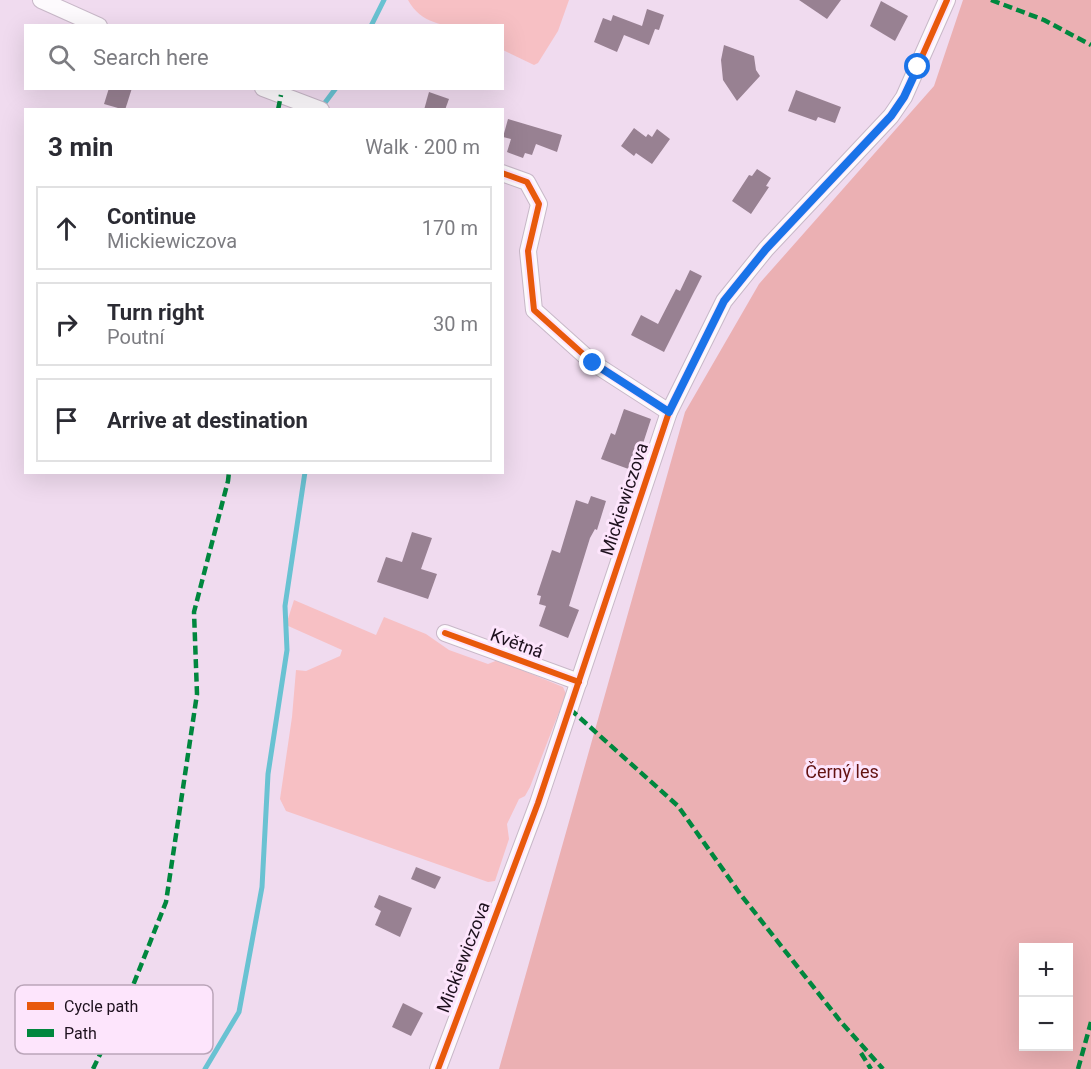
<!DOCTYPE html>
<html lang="en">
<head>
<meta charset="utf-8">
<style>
	:root { --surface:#fff; --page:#f2f2f3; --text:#2b2b33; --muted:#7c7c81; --line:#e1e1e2 }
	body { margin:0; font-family:Roboto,sans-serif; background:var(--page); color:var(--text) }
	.controls { position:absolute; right:18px; bottom:18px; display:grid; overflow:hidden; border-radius:0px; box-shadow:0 6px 24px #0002 }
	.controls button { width:54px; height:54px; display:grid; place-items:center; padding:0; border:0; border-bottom:2px solid var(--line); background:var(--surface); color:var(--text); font:30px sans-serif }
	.stop { position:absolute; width:18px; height:18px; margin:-14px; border:4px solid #1a73e8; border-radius:50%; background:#fff }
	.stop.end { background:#1a73e8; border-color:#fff; box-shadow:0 2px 6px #0008 }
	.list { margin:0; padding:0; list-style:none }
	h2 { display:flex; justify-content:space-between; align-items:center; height:78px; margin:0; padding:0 24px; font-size:26px }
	h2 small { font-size:20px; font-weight:400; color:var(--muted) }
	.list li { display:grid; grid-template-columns:39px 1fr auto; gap:18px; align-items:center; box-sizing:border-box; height:84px; margin:0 12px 12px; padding:0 12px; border:2px solid var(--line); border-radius:0px }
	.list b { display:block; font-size:22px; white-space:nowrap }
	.list p { margin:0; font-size:20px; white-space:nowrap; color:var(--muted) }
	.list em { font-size:20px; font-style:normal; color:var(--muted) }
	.icon { flex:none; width:33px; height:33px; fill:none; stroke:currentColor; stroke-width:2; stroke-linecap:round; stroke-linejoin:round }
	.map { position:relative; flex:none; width:1091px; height:1069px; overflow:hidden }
	.search { position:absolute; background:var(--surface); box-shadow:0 6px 24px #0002; left:24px; top:24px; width:480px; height:66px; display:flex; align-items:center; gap:15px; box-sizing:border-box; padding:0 21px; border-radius:0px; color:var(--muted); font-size:22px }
	.panel { position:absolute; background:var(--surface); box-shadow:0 6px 24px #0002; left:24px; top:108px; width:480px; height:366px; border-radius:0px }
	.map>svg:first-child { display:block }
</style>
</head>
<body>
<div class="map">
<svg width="1091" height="1069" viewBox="0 0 1091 1069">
	<rect width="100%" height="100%" fill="#f0dbef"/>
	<!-- green -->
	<g fill="#f7c0c4">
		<path d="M408,0h161l-11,31 -20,32 -4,2 -31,-15 -1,-24c-32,0 -76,8 -94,-26z"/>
		<path d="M294,600l82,35 8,-18 42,17 23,16 39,14 10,-4 65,27 3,7 -36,93 -5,9 -6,3 -12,25 2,15 -14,42 -7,1 -202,-71 -6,-12 12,-82 4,-47 10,1 34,-15 2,-6 -56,-25z"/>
	</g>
	<!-- forest -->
	<path fill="#ebb0b3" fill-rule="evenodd" d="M963,0h128v1069h-592l186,-657 74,-128 175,-198zM1024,948h44v98h-44z"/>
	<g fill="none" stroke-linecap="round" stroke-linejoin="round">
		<!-- stream -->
		<g stroke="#69c2d2" stroke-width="5">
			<path d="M371,26l13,-26"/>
			<path d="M321,108l15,-20"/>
			<path d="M205,1069l34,-57 23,-125 6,-113 19,-124 -2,-44 20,-134"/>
		</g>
	</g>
	<!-- building -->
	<g fill="#988192">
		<path d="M799,0h42l-14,19z"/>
		<path d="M881,1l27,15 -13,25 -25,-15z"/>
		<path d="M647,9l17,6 -5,15 -4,-1 -6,16 -25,-10 -7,17 -23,-10 9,-24 8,3 2,-6 29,11z"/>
		<path d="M724,45l30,11 2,14 4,6 -23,25 -14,-21 -2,-20z"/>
		<path d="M109,88h23l-7,22 -21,-6z"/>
		<path d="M796,90l45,17 -6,16 -17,-6 -2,4 -28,-10z"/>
		<path d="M429,92l20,7 -4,11h-21z"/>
		<path d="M508,119l54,16 -5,17 -21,-8 -4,11 -7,-2 -2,5 -16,-6 4,-13 -8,-2z"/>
		<path d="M634,128l12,9 2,-3 4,3 5,-8 13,10 -18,25 -16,-11 -2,3 -13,-10z"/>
		<path d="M757,169l14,9 -5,8 3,1 -18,27 -19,-13 17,-26 3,1z"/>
		<path d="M690,270l12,6 -38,76 -33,-17 10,-20 17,9 18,-35 4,2z"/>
		<path d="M624,409l27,10 -17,52 -33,-12 10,-26 4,2z"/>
		<path d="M591,496l15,5 -9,29 -2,-1 -5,9 -21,68 10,4 -11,28 -29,-12 7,-20 -7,-2 2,-8 -4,-1 15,-45 8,3 16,-53 12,4z"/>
		<path d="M412,532l20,6 -11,31 16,5 -9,25 -51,-17 9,-25 16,5z"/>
		<path d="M416,867l25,10 -6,12 -24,-10z"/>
		<path d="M379,895l33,13 -12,29 -25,-12 6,-14 -7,-4z"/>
		<path d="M403,1003l20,10 -12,23 -19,-9z"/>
	</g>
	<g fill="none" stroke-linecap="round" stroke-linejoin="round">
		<!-- street casing -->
		<g stroke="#c8b8c8" stroke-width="18">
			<g id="street">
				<path d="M41,0l58,26"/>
				<path d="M263,88l58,22"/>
				<path d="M502,173l25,9 12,22 -11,47 6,59 59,53 76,49"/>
				<path d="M445,633l134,49"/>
				<path d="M438,1069l100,-266 131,-391 55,-111 42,-52 125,-133 13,-19 43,-97"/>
			</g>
		</g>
		<!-- street -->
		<use href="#street" stroke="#fdfafd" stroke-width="16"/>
		<!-- quiet -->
		<g stroke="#00873e" stroke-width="4.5" stroke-dasharray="9 4.5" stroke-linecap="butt">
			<path d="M991,0l53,20 47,25"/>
			<path d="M278,110l3,-15"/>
			<path d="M570,709l108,97 63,89 100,127 42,47"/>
			<path d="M861,1053l10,16"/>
			<path d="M93,1069l39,-81 34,-86 31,-208 -3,-82 34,-131 1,-9"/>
			<path d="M1078,1069l13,-47"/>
		</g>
		<!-- cycleway casing -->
		<g stroke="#fde5fc" stroke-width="10">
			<g id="cycleway">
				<path d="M502,173l25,9 12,22 -11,47 6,59 59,53 76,49"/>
				<path d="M445,633l134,49"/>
				<path d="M438,1069l100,-266 131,-391 55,-111 42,-52 125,-133 13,-19 43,-97"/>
			</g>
		</g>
		<!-- cycleway -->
		<use href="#cycleway" stroke="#e8590c" stroke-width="6"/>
	</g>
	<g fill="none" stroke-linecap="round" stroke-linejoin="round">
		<!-- route -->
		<path stroke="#1a73e8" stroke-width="8" d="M593,363l76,49 55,-111 42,-52 125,-133 13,-19 14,-30"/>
	</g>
	<g text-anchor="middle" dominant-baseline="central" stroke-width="6" stroke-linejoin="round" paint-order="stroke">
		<!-- street labels -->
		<g font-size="18" fill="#1e111e" stroke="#fde5fc">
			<text transform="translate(624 499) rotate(-72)">Mickiewiczova</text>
			<text transform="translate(517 643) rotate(20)">Květná</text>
			<text transform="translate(463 957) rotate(-69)">Mickiewiczova</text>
		</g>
		<!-- park labels -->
		<g font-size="18" fill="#631211" stroke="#fde5fc">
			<text x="842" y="771">Černý les</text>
		</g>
	</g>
	<!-- legend -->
	<rect x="15" y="985" width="198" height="69" rx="9" fill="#fde5fc" stroke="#baa5b9" stroke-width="1.5"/>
	<rect x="27" y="1002" width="27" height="8" fill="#e8590c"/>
	<rect x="27" y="1029" width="27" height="8" fill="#00873e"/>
	<g font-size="16" fill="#1e111e">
		<text x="64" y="1012">Cycle path</text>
		<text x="64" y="1039">Path</text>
	</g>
</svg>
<div class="controls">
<button>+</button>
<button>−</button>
</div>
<div class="stop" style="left:918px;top:67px"></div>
<div class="stop end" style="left:593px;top:363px"></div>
<div class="search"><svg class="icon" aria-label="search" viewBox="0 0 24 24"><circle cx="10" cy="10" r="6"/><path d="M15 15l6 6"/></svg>Search here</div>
<section class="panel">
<h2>3 min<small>Walk · 200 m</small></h2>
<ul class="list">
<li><svg class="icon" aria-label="ahead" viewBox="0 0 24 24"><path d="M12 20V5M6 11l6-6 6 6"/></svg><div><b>Continue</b><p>Mickiewiczova</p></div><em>170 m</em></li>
<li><svg class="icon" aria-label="right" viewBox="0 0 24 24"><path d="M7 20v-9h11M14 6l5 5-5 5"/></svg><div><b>Turn right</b><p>Poutní</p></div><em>30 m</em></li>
<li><svg class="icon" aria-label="arrive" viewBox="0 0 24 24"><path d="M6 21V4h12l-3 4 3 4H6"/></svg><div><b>Arrive at destination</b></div></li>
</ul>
</section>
</div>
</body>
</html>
